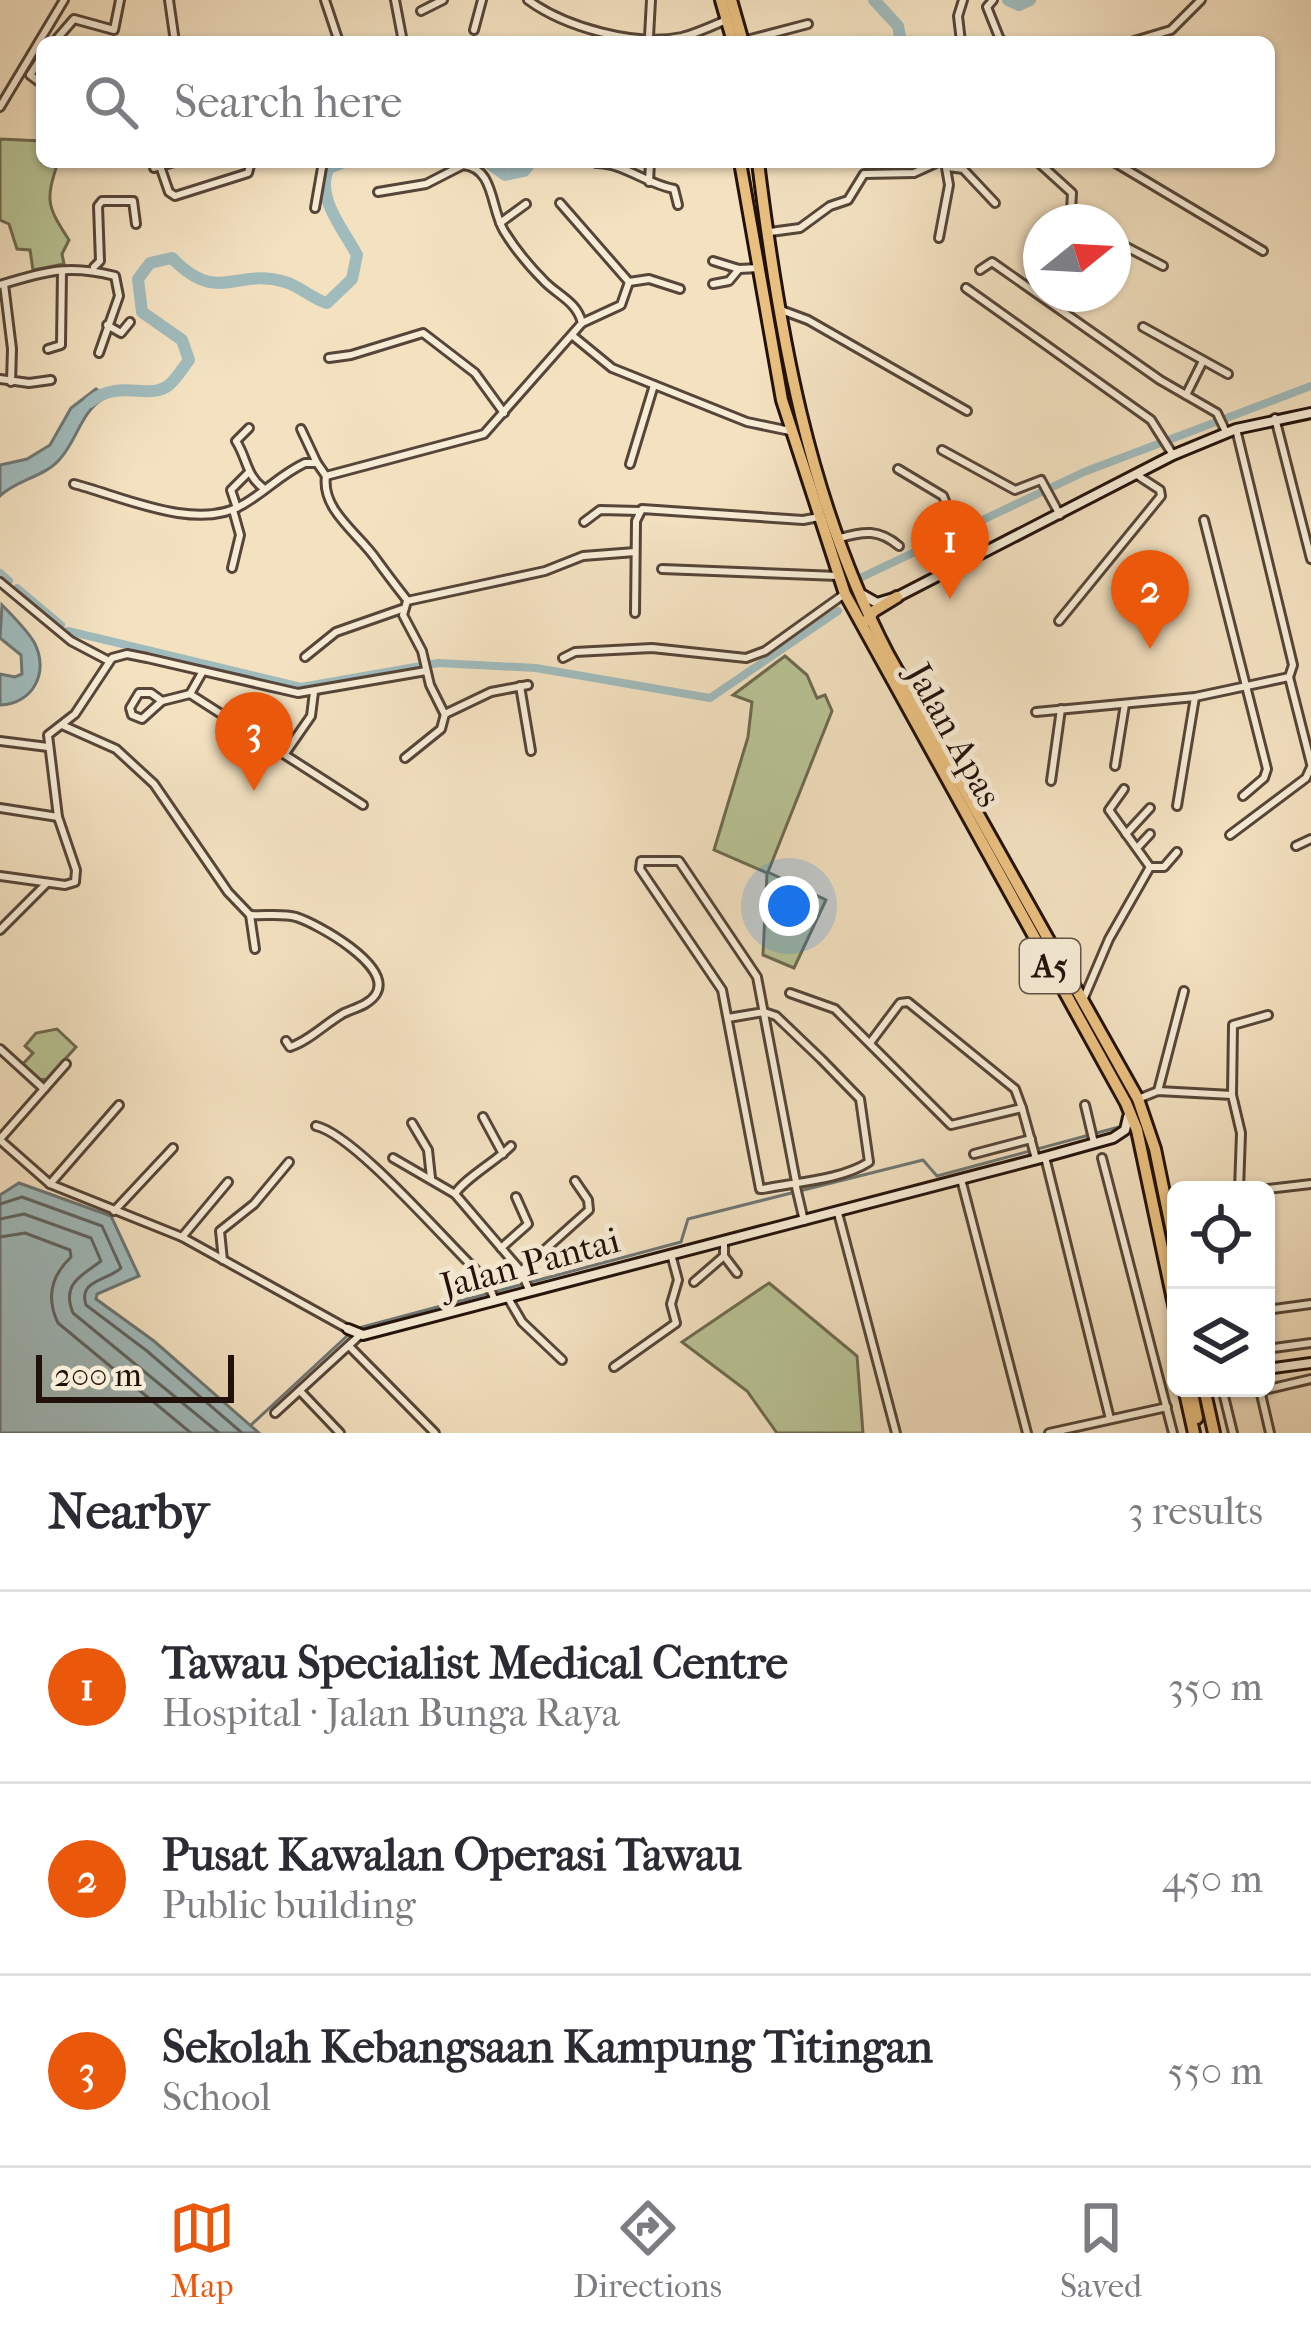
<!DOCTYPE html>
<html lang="en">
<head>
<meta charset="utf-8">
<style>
	:root { --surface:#fff; --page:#f2f2f3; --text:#2b2b33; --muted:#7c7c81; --line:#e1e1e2; --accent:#ea580c }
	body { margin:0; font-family:"IM FELL French Canon",serif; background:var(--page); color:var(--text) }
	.controls { position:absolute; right:36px; bottom:36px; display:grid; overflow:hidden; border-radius:18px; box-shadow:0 3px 9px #0004 }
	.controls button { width:108px; height:108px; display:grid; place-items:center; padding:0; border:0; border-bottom:3px solid var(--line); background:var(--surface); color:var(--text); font:60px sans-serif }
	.compass { position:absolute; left:1023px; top:204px; width:108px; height:108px; border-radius:50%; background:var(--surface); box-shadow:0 3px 9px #0004; rotate:72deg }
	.scale { position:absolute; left:36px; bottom:30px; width:198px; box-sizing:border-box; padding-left:12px; border:6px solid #22110a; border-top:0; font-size:33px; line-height:42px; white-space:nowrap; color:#22110a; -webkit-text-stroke:9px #f7ecd6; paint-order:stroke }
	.you { position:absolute; left:789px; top:906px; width:42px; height:42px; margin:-30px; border:9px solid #fff; border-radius:50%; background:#1a73e8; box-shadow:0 0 0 18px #1a73e833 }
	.badge { display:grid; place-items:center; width:78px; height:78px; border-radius:50%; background:var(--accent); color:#fff; font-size:39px; font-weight:700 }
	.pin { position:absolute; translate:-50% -99px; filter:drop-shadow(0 3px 6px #0008) }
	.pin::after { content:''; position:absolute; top:63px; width:42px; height:36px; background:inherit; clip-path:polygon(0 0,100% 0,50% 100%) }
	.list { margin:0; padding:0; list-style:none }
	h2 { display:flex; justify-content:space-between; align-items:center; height:156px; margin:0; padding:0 48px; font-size:51px }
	h2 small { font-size:39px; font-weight:400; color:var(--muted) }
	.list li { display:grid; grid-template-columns:78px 1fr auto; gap:36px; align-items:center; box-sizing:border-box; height:192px; padding:0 48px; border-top:3px solid var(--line) }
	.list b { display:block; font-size:45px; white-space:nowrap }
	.list p { margin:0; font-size:39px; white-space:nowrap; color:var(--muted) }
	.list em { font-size:39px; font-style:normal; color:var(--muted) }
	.icon { flex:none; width:66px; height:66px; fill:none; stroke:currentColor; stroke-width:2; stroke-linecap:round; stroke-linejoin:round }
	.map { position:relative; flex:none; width:1311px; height:1433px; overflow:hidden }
	.search { position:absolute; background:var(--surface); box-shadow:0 3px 9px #0004; left:36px; right:36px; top:36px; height:132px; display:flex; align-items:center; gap:30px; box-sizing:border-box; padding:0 42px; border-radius:18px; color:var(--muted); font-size:45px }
	.sheet { height:732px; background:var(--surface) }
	nav { display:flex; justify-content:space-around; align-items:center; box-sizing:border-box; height:168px; border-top:3px solid var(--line); background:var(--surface); font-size:33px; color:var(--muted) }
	nav a { display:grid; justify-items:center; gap:6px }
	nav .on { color:var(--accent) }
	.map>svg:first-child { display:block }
</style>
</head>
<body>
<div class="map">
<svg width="1311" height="1433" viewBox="0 0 1311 1433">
	<rect width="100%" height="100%" fill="#f3e1c0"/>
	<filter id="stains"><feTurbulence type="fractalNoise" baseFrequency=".00167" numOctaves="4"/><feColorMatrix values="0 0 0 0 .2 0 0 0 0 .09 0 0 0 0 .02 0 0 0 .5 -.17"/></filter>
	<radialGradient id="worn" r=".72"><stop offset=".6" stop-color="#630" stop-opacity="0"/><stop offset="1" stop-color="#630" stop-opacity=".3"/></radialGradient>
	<!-- green -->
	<g fill="#b8c395" stroke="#6d6a50" stroke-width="3">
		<path d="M0,139l42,2v21h16c-13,39 -11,44 11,78l-7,14 2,10 -31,6 -3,-20 -13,-1 -8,-25 -9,-4z"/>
		<path d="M785,656l22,19 10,23 8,-3 7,16 -64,161 58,28 -32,68 -31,-13 4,-82 -53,-23 34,-113 4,-35 -19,-7z"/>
		<path d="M57,1029l19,18 -29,32 -7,1 -17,-16 10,-11 -8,-7 11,-13z"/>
		<path d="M769,1283l88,73 6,77h-86l-30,-42 -65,-49z"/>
	</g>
	<!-- water -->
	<g fill="#a0bbbc" stroke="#6e7775" stroke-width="3">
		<path d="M96,389l10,8c-26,14 -28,43 -47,63 -15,17 -43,20 -59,36v-31l27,-6 23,-14 21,-37z"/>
		<path d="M2,605c11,11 24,24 32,37 16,30 -1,62 -34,63v-31l15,3 7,-3 -1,-19 -21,-17z"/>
		<path d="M19,1183l92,33 28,60 -42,18 -1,5 58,42 105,92h-259v-238z"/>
	</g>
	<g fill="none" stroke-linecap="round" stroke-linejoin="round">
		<!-- shore -->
		<g stroke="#616663" stroke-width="3">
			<path d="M0,1204l22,-7 80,29 19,42c-14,13 -43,12 -35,37l61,46 95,82"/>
			<path d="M0,1219l24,-5 67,24 10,23c-20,15 -40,23 -28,52l146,120"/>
			<path d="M0,1237l25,-4 45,17 1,7c-20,19 -25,41 -13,66l133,110"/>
		</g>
		<!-- stream -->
		<g stroke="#6e7775" stroke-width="3">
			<path d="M355,1329l326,-87 7,-23 235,-59 14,16 182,-49"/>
			<path d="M251,1425l96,-89"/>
		</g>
		<!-- canal -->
		<g stroke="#a0bbbc" stroke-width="8">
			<path d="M0,573l9,8"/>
			<path d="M862,577l222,-105 227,-86"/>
			<path d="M17,588l44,37"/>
			<path d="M68,631l233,56 137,-24 98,5 174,30 128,-87"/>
		</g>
		<!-- river -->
		<g stroke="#a0bbbc" stroke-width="12">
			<path d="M874,0l24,26 3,16"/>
			<path d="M1008,0l11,5 11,-5"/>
			<path d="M487,162l18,13 19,-4 7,-9"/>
			<path d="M90,402c29,-24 59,-1 79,-17 7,-6 14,-17 20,-25l-7,-20 -40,-28 -4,-33 12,-16 22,-5c47,48 63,9 113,24 15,4 27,17 42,21l25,-24 5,-24c-13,-25 -43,-59 -28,-87l15,-6"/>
		</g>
		<!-- street casing -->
		<g stroke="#564538" stroke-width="12">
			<g id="street">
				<path d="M169,0l6,42"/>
				<path d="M325,0l14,42"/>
				<path d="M395,0l8,42"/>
				<path d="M528,0c37,27 107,47 154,37 15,-4 30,-11 44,-17"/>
				<path d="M993,0l-6,7 14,35"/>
				<path d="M421,11l22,-11"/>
				<path d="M474,30l8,-30"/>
				<path d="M649,37l2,-37"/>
				<path d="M743,41l65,-17"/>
				<path d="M54,42l20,-23 40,11 6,-30"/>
				<path d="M961,42l-3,-26 5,-16"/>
				<path d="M1131,42l40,-12 30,-30"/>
				<path d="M42,57l-12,18 12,9"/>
				<path d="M0,107l64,-107"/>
				<path d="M1038,162l34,31 -1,18 10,11"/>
				<path d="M1114,162l149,89"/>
				<path d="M596,163c28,0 50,21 78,26l4,16"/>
				<path d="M160,166l9,26 6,4 73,-23 3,-11"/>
				<path d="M948,167l15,2 32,34"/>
				<path d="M154,168l20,-6"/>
				<path d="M649,182l1,-20"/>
				<path d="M560,203l69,79 -8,23 -39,18"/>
				<path d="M315,208l8,-46"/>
				<path d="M500,223l26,-19"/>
				<path d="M770,232l30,-4 30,-22 18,-6 16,-26 50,-1 24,-11"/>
				<path d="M939,238l10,-53 -4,-23"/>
				<path d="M1113,240l50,26"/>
				<path d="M713,261l26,8 20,-1"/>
				<path d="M94,267l6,-6 -2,-55 4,-5h31l3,23"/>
				<path d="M980,270l12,-8 168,118 57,33 9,19"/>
				<path d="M629,282l20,-3 31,10"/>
				<path d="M4,284l8,65 -1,33"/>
				<path d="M713,284l16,-3 10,-12"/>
				<path d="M0,285c45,-14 69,-21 115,-9l4,20 -20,57"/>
				<path d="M966,288l185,132 22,35"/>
				<path d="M781,310l27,10 159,91"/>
				<path d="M107,325l14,8 9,-11"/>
				<path d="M1143,327l85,47"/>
				<path d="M573,336l39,32 135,54 43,9"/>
				<path d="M48,349l13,-4 1,-74"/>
				<path d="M329,358l22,-3 72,-22 52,40 29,40"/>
				<path d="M0,379l29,4 22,-3"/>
				<path d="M1186,395l16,-32"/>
				<path d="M1275,418l36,141"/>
				<path d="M249,428l-13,13c11,17 10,34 27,47"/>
				<path d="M301,429l16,34"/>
				<path d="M942,450l73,40 26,-10 19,35"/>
				<path d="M630,464l24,-79"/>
				<path d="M898,469l45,27 26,64"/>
				<path d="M326,476l158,-42 98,-111c-5,-21 -23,-27 -37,-41 -15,-15 -30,-33 -41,-51 -14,-23 -9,-63 -41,-66l-37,19 -48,8"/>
				<path d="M326,476c-5,34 33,58 50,83 10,14 20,27 31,41"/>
				<path d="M74,484c47,12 122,48 168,21 22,-12 39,-31 63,-42h12l9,13"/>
				<path d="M237,508l-6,-18 17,-17"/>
				<path d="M1204,520l63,249 -3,9 -21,18"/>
				<path d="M584,522l16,-12 39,1"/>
				<path d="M840,538c24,-7 39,-9 59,8"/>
				<path d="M232,568l8,-33 -7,-25"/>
				<path d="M662,569l176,7"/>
				<path d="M0,582l71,59 38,20"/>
				<path d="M407,601l138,-30 38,-15 52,-4"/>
				<path d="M407,601l-4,14 19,36 8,34 14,28"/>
				<path d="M635,613l1,-92 6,-12 161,11 16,-3"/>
				<path d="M1059,621l102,-125 -1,-6 -23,-15"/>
				<path d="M305,657l31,-25 66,-23"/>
				<path d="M563,658l12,-6 77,-4 94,10 19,-7 78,-56"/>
				<path d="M203,671l-13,23 173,111"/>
				<path d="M1289,677l22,87"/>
				<path d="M520,686l11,65"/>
				<path d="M162,701l-20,18 -10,-4 -2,-7 9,-15h12l11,8 28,-7"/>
				<path d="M1036,712l159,-15 94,-20 4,-12 -57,-236"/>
				<path d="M62,725l54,24 38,35 74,108 22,23 5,34"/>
				<path d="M0,741l48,6"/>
				<path d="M286,752l25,-36 3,-24"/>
				<path d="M405,758l36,-29 4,-15 46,-22 37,-7"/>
				<path d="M1115,766l10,-62"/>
				<path d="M1051,781l10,-72"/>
				<path d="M1177,806l18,-109"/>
				<path d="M0,808l58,9"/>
				<path d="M1126,834l24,-26"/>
				<path d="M1230,835l76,-57 5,-11"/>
				<path d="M1296,846l15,-7"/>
				<path d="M1138,847l12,-13"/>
				<path d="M1150,867h14l13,-15"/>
				<path d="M0,876l65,9 10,-3 1,-12 -18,-53 -10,-82 27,-21 37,-56 15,-4 20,4 151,35 128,-22"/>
				<path d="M250,915c15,1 32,-2 46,2 22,7 97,49 80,77 -7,11 -21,14 -32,19 -18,10 -35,28 -54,34l-4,-6"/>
				<path d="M0,930l47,-47"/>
				<path d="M790,993l45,16 116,116 71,-17 14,51"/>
				<path d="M1083,1000l26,-61 41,-72 -41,-57 15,-21"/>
				<path d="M728,1018l36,-6 12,4 45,43 39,40 9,63c-28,18 -73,20 -106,27h-3l-38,-199 -82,-121 1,-8h38l78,116 39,205v5l8,34"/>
				<path d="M870,1043l30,-40 8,-1 107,87 7,19"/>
				<path d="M0,1049l44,40"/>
				<path d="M1158,1091l26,-100"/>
				<path d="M1232,1095l1,-70 35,-10"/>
				<path d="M1138,1099l20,-8 74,4 9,38 -2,57"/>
				<path d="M1085,1105l9,38"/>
				<path d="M483,1117l20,37"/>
				<path d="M412,1123l16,27 3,28"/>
				<path d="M316,1126c40,9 135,122 171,155l8,20"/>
				<path d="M0,1139l66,-75"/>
				<path d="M0,1140l50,44 132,53 166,92"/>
				<path d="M974,1154l57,-15"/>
				<path d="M1045,1157l65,262"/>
				<path d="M393,1158l62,36 66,77 9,21"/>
				<path d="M1102,1158l71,275"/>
				<path d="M961,1179l66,254"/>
				<path d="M50,1184l69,-79"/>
				<path d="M1259,1190l52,-6"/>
				<path d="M455,1194c9,-15 40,-32 56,-48"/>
				<path d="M114,1211l59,-63"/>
				<path d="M838,1213l58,220"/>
				<path d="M182,1237l46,-55"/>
				<path d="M724,1241v15l13,17"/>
				<path d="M501,1248l27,-24 -12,-27"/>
				<path d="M223,1260l-3,-29 34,-27 35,-42"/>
				<path d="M521,1271l68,-61 -1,-10 -13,-19"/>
				<path d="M694,1282l30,-26"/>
				<path d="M508,1298l14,24 40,38"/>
				<path d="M1266,1310l45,-6"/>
				<path d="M350,1347l85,86"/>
				<path d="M1266,1349l45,-6"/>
				<path d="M614,1367l62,-44 -5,-19 7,-24 -7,-26"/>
				<path d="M1222,1388l11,45"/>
				<path d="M1260,1390l10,43"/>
				<path d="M300,1391l40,42"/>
				<path d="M1260,1391l51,-12"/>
				<path d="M275,1413l85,-78"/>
				<path d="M1049,1433l118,-26"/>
			</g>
		</g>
		<!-- secondary casing -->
		<g stroke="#22110a" stroke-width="14">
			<g id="secondary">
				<path d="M863,595l14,8 20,-6 276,-142 63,-26 75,-16"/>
				<path d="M348,1329l15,6 682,-178 68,-19 12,-8 3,-13"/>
				<path d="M1266,1369l45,-6"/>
			</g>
		</g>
		<!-- highway casing -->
		<g stroke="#22110a" stroke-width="16">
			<g id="highway">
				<path d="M721,0l12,42"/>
				<path d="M731,0l12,42"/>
				<path d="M740,162l42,238 63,194 281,509 11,27 39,184"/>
				<path d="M758,162c21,170 50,338 130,492l250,445 17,50 21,102"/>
				<path d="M867,620l7,-9 23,-14"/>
				<path d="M1184,1388l10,45"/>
				<path d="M1191,1388l6,30"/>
				<path d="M1204,1388l10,45"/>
			</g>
		</g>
		<!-- street -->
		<use href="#street" stroke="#f7ecd6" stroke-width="6"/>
		<!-- secondary -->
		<use href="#secondary" stroke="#f7ecd6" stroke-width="8"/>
		<!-- highway -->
		<use href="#highway" stroke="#eac080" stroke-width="10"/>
	</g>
	<g text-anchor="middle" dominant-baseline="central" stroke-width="10" stroke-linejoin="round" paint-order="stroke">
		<!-- shield labels -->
		<rect fill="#f7ecd6" stroke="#625347" stroke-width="3" x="1020" y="939" width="60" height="54" rx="9"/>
		<g font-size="33" font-weight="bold" fill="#22110a">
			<text x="1050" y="966">A5</text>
		</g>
		<!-- street labels -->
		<g font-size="36" fill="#22110a" stroke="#f7ecd6">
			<text transform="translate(954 735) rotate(61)">Jalan Apas</text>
			<text transform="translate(530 1263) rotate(-15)">Jalan Pantai</text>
		</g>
	</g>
	<rect width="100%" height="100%" filter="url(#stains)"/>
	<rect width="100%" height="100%" fill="url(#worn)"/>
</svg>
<div class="controls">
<button><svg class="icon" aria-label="locate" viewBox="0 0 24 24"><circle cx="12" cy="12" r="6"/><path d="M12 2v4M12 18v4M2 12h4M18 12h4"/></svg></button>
<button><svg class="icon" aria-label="layers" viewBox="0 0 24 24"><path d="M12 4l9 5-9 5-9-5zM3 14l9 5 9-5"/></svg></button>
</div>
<svg class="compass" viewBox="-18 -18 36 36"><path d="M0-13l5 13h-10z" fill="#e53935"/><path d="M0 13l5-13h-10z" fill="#7c7c81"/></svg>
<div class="scale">200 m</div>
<div class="you"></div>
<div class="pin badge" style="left:950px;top:599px">1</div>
<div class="pin badge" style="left:1150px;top:649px">2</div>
<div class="pin badge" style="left:254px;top:791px">3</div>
<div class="search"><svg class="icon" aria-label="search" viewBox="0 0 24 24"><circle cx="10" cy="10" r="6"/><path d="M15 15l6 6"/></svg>Search here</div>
</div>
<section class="sheet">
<h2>Nearby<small>3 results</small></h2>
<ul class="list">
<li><span class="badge">1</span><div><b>Tawau Specialist Medical Centre</b><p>Hospital · Jalan Bunga Raya</p></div><em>350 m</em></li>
<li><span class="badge">2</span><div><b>Pusat Kawalan Operasi Tawau</b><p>Public building</p></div><em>450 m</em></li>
<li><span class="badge">3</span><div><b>Sekolah Kebangsaan Kampung Titingan</b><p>School</p></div><em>550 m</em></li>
</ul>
</section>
<nav>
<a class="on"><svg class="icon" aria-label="map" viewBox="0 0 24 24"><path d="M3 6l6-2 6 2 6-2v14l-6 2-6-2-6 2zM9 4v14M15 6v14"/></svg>Map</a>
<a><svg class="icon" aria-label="directions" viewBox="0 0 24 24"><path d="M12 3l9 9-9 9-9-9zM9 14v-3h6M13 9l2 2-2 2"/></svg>Directions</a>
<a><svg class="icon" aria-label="saved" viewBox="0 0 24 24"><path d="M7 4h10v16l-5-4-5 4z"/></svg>Saved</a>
</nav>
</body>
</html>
